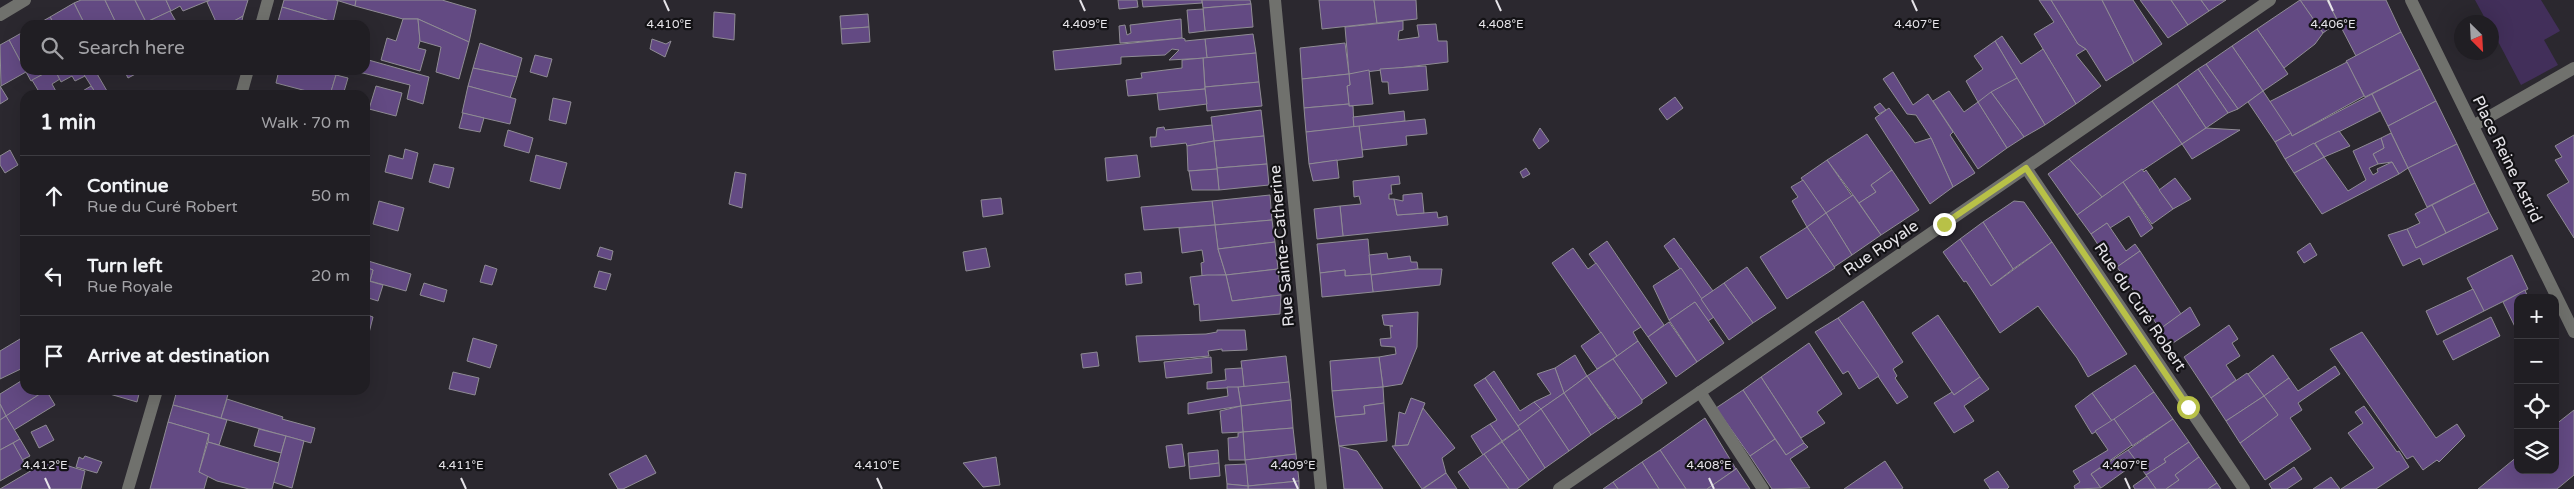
<!DOCTYPE html>
<html lang="en">
<head>
<meta charset="utf-8">
<style>
	:root { --surface:#201e23; --page:#28272b; --text:#f1f3f6; --muted:#a2a2a6; --line:#3d3c41 }
	body { margin:0; font-family:"Varela Round",sans-serif; background:var(--page); color:var(--text) }
	.controls { position:absolute; right:15px; bottom:15px; display:grid; overflow:hidden; border-radius:10px; box-shadow:0 5px 20px #0002 }
	.controls button { width:45px; height:45px; display:grid; place-items:center; padding:0; border:0; border-bottom:1px solid var(--line); background:var(--surface); color:var(--text); font:25px sans-serif }
	.compass { position:absolute; left:2454px; top:15px; width:45px; height:45px; border-radius:50%; background:var(--surface); box-shadow:0 5px 20px #0002; rotate:156deg }
	.stop { position:absolute; width:15px; height:15px; margin:-11px; border:4px solid #b8c147; border-radius:50%; background:#fff }
	.stop.end { background:#b8c147; border-color:#fff; box-shadow:0 1px 5px #0008 }
	.list { margin:0; padding:0; list-style:none }
	h2 { display:flex; justify-content:space-between; align-items:center; height:65px; margin:0; padding:0 20px; font-size:21px }
	h2 small { font-size:16px; font-weight:400; color:var(--muted) }
	.list li { display:grid; grid-template-columns:32px 1fr auto; gap:15px; align-items:center; box-sizing:border-box; height:80px; padding:0 20px; border-top:1px solid var(--line) }
	.list b { display:block; font-size:19px; white-space:nowrap }
	.list p { margin:0; font-size:16px; white-space:nowrap; color:var(--muted) }
	.list em { font-size:16px; font-style:normal; color:var(--muted) }
	.icon { flex:none; width:28px; height:28px; fill:none; stroke:currentColor; stroke-width:2; stroke-linecap:round; stroke-linejoin:round }
	.map { position:relative; flex:none; width:2574px; height:489px; overflow:hidden }
	.search { position:absolute; background:var(--surface); box-shadow:0 5px 20px #0002; left:20px; top:20px; width:350px; height:55px; display:flex; align-items:center; gap:12px; box-sizing:border-box; padding:0 18px; border-radius:15px; color:var(--muted); font-size:19px }
	.panel { position:absolute; background:var(--surface); box-shadow:0 5px 20px #0002; left:20px; top:90px; width:350px; height:305px; border-radius:15px }
	.map>svg:first-child { display:block }
</style>
</head>
<body>
<div class="map">
<svg width="2574" height="489" viewBox="0 0 2574 489">
	<rect width="100%" height="100%" fill="#2b282f"/>
	<!-- green -->
	<path fill="#422f5a" d="M2475,0h66l19,31 -16,9 14,25 -37,20 -29,-55v-8h-5z"/>
	<!-- building -->
	<g fill="#634a83" stroke="#8f8c94">
		<path d="M81,0h24l12,25h-32l-11,-22z"/>
		<path d="M105,0h30l11,22 -6,3h-23z"/>
		<path d="M135,0h31l5,11 -25,11z"/>
		<path d="M166,0h44l-27,11 -3,-5 -9,5z"/>
		<path d="M210,0h38l-5,16 -16,9h-16l5,-3 -9,-20z"/>
		<path d="M284,0h52l2,1 -5,21 -51,-15z"/>
		<path d="M336,0h20l-1,6z"/>
		<path d="M356,0h86l34,10 -7,32 -51,-23h-15l-48,-13z"/>
		<path d="M1118,0h19l1,7 -19,2z"/>
		<path d="M1142,0h60v3l-59,4z"/>
		<path d="M1202,0h48l1,4 -48,4z"/>
		<path d="M1319,0h55l3,23 -55,6z"/>
		<path d="M1374,0h42l1,19 -40,4z"/>
		<path d="M2039,0h12l27,44 8,5 -10,6 25,31 -25,18 -42,-70 20,-12z"/>
		<path d="M2051,0h51l32,63 -28,18 -20,-32 -8,-5z"/>
		<path d="M2102,0h31l29,44 -28,19z"/>
		<path d="M2140,0h31l17,25 -20,13z"/>
		<path d="M2171,0h30l8,11 -21,14z"/>
		<path d="M2201,0h25l-17,11z"/>
		<path d="M2300,0h27l11,22 -15,11z"/>
		<path d="M2300,0l23,33 -8,11 -31,24 -27,-39z"/>
		<path d="M2327,0h59l15,32 -45,24z"/>
		<path d="M74,3l11,22h-30l-5,-8z"/>
		<path d="M1251,4l2,23 -48,4 -2,-23z"/>
		<path d="M282,7l51,15 9,3h-65z"/>
		<path d="M1203,9l2,22 -16,2 -2,-23z"/>
		<path d="M170,11l8,14h-30l-1,-3z"/>
		<path d="M714,12l21,2 -1,26 -21,-3z"/>
		<path d="M868,14l1,13 -28,2 -1,-13z"/>
		<path d="M243,16l-2,9h-14z"/>
		<path d="M50,17l5,8h-19z"/>
		<path d="M403,19h15l2,22 -2,7 8,2 -6,21 -39,-11 6,-22 9,3z"/>
		<path d="M418,19l51,23 -10,37 -23,-7 5,-25 -21,-6z"/>
		<path d="M1181,19l1,19 -62,5 -1,-17 6,-1 2,10 4,-2 -1,-8z"/>
		<path d="M1403,21v9l-4,1 -1,9 21,-3 -2,-12 19,-1 2,17h9l1,21 -99,12 -4,-47z"/>
		<path d="M869,27l1,15 -28,2 -1,-15z"/>
		<path d="M2257,29l31,45 -25,17 -31,-45z"/>
		<path d="M25,31v39h26l-20,11 -5,-9 -17,-32z"/>
		<path d="M2401,32l19,37 -55,28 -19,-36z"/>
		<path d="M1253,34l3,19 -49,5 -2,-19z"/>
		<path d="M2002,36l19,28 22,-15 33,55 -31,21 -50,-84z"/>
		<path d="M1182,38l3,1v2l20,-2 2,19 -38,2 10,-10 -7,-1 -7,6 -44,2v7l-66,6 -2,-19z"/>
		<path d="M652,39l14,5 5,-3 -6,16 -15,-8z"/>
		<path d="M9,40l17,32 -25,14 -1,-41z"/>
		<path d="M1995,41l22,37 -39,24 -12,-21 17,-12 -9,-13z"/>
		<path d="M480,43l42,15 -5,19 -44,-9z"/>
		<path d="M1345,43l4,31 -47,5 -2,-31z"/>
		<path d="M2232,46l31,45 -25,18 -32,-45z"/>
		<path d="M1256,53l3,29 -54,5 -2,-29z"/>
		<path d="M535,55l17,4 -5,18 -17,-5z"/>
		<path d="M1203,58l2,31 -77,7 -2,-16 16,-2 -1,-5 41,-5v-8z"/>
		<path d="M365,59l64,18 -6,27 -16,-5 3,-14 -59,-15h14z"/>
		<path d="M2347,62l17,34 -72,40 -23,-34z"/>
		<path d="M2206,64l32,45 -10,4 -30,-44z"/>
		<path d="M1426,66l2,24 -39,4 -1,-12h-6l-2,-13z"/>
		<path d="M473,68l44,9 -7,21 -42,-12z"/>
		<path d="M2198,69l30,44 -22,15 -29,-44z"/>
		<path d="M2420,69l16,32 -48,25 -16,-32z"/>
		<path d="M51,70h4l5,9 -8,5 6,11h-17l-9,-15z"/>
		<path d="M55,70h26l4,6 -10,5 -3,-5 -11,6z"/>
		<path d="M100,70l-4,2 11,19 -10,4 -16,-25z"/>
		<path d="M124,70h19l-15,8z"/>
		<path d="M279,70h39l18,5 -6,20h-8l-46,-12z"/>
		<path d="M318,70h19l-1,5z"/>
		<path d="M1369,70l4,34 -24,2 -2,-20 3,-1 -1,-11z"/>
		<path d="M1893,72l20,33 15,-11 25,38 -3,3 25,38 -22,14 -22,-49 -15,-23 -9,-1 -24,-35z"/>
		<path d="M1349,74l1,11 -3,1 2,18 -45,4 -2,-29z"/>
		<path d="M336,75l12,3 -5,17h-13z"/>
		<path d="M2017,78l28,47 -21,12 -33,-45z"/>
		<path d="M1259,82l3,24 -55,5 -2,-24z"/>
		<path d="M2177,84l29,44 -24,16 -30,-43z"/>
		<path d="M0,86l8,13 -8,5z"/>
		<path d="M91,86l6,9h-21z"/>
		<path d="M376,86l26,7 -6,23 -27,-7z"/>
		<path d="M468,86l48,13 -6,25 -48,-11z"/>
		<path d="M1205,89l2,15 -48,6 -2,-17z"/>
		<path d="M1949,91l15,21 14,-10 29,46 -29,21 -45,-68z"/>
		<path d="M2263,91l28,42 -16,9 -27,-40z"/>
		<path d="M1991,92l33,45 -17,11 -29,-46z"/>
		<path d="M2372,94l8,17 -95,48 -10,-17 16,-9 1,3z"/>
		<path d="M1675,97l8,11 -16,12 -8,-11z"/>
		<path d="M553,98l18,4 -5,22 -17,-4z"/>
		<path d="M2152,101l30,43 -80,53 -33,-38z"/>
		<path d="M2436,101l21,43 -49,24 -20,-42z"/>
		<path d="M1880,103l6,7 -7,4 -5,-7z"/>
		<path d="M1349,104v2h4l1,21 -48,5 -2,-24z"/>
		<path d="M1889,108l26,35 16,-5 22,49 -23,17 -55,-86z"/>
		<path d="M1261,110l3,26 -50,5 -3,-24z"/>
		<path d="M1404,111l1,10 -51,6 -1,-10z"/>
		<path d="M463,113l21,5 -4,14 -21,-4z"/>
		<path d="M1425,119l2,15 -21,2 1,9 -45,5 -3,-24z"/>
		<path d="M1212,125l2,16 -27,5 -1,-3 -35,4 -1,-10h6l1,-9 7,-1 1,3z"/>
		<path d="M1359,126l4,31 -54,7 -3,-32z"/>
		<path d="M1540,128l9,13 -10,8 -6,-9z"/>
		<path d="M2206,128l34,2 -48,29 -10,-15z"/>
		<path d="M508,130l25,8 -4,15 -25,-7z"/>
		<path d="M2339,131l11,15 -26,11 -9,-14z"/>
		<path d="M2391,133l17,35 -9,6 -7,-12 -14,2 -5,-10 11,-6 -3,-10z"/>
		<path d="M1867,134l25,36 -21,15 5,7 -17,11 -32,-43z"/>
		<path d="M2574,135v103l-27,-43 22,-13 -14,-22 7,-3 -7,-11z"/>
		<path d="M1264,136l3,28 -50,4 -3,-27z"/>
		<path d="M2381,138l3,10 -11,6 5,10 -9,4 4,7 5,-3 -1,-3 15,-7 7,12 -77,40 -28,-41 30,-16 24,34 18,-11 -13,-29z"/>
		<path d="M1214,141l3,28 -29,2 -1,-25z"/>
		<path d="M2314,143l10,14 -30,16 -9,-14z"/>
		<path d="M2457,144l18,39 -48,24 -19,-39z"/>
		<path d="M405,149l13,4 -6,26 -27,-7 4,-17 14,4z"/>
		<path d="M10,150l8,15 -13,8 -5,-8v-9z"/>
		<path d="M536,155l31,8 -7,26 -30,-8z"/>
		<path d="M1137,155l3,22 -33,4 -2,-23z"/>
		<path d="M2069,159l33,38 -25,18 -29,-41z"/>
		<path d="M1337,160l2,18 -26,3 -4,-17z"/>
		<path d="M1827,160l25,36 -26,17 -25,-35z"/>
		<path d="M434,164l20,4 -5,20 -20,-6z"/>
		<path d="M1267,164l2,21 -50,5 -2,-22z"/>
		<path d="M1526,168l4,6 -7,4 -3,-6z"/>
		<path d="M1217,169l2,21h-27l-3,-19z"/>
		<path d="M2142,169l2,3 2,-2 27,39 -21,15 -29,-42z"/>
		<path d="M1892,170l27,40 -38,25 -22,-32 17,-11 -5,-7z"/>
		<path d="M735,172l11,2 -4,34 -13,-4z"/>
		<path d="M1399,176l1,8 -9,1 1,9h-3v5h5l3,16 40,-3 1,6 9,-2 1,9 -105,11 -3,-30 21,-2 -2,-8 -5,1 -1,-16z"/>
		<path d="M2175,178l16,21 -18,10 -14,-19z"/>
		<path d="M1803,180l23,33 -19,14 -15,-26 6,-4 -7,-10z"/>
		<path d="M2123,182l30,46 -12,9 -12,-21 -19,12 -3,-5 -16,11 -14,-19z"/>
		<path d="M2475,183l14,29 -43,21 -14,-28z"/>
		<path d="M1422,193l2,20 -27,2 -3,-16 9,2v-6z"/>
		<path d="M1270,195l2,25 -57,5 -3,-24z"/>
		<path d="M1853,195l28,40 -29,20 -26,-42z"/>
		<path d="M1001,198l2,16 -20,3 -2,-17z"/>
		<path d="M379,201l25,7 -6,23 -25,-7z"/>
		<path d="M1212,201l3,24 -71,5 -3,-23z"/>
		<path d="M2014,201l10,1 28,40 -39,27 -30,-47z"/>
		<path d="M2432,205l14,28 -30,15 -9,-19 13,-6 -5,-9z"/>
		<path d="M1340,206l3,30 -26,3 -3,-30z"/>
		<path d="M2489,212l9,17 -75,36 -3,-7 -17,8 -15,-31 19,-6 9,19z"/>
		<path d="M1826,213l26,42 -18,12 -27,-40z"/>
		<path d="M1272,220l3,22 -57,7 -3,-24z"/>
		<path d="M1983,222l30,47 -22,17 -31,-47z"/>
		<path d="M2107,223l19,28 9,-7 5,7 -23,16 -3,-7 -4,3 -19,-29z"/>
		<path d="M1215,225l3,24 8,26 -24,1 -1,-13 3,-1 -2,-12 -20,3 -3,-25z"/>
		<path d="M1807,227l28,41 -48,31 -27,-42z"/>
		<path d="M1674,238l39,53 -12,8 -37,-53z"/>
		<path d="M1368,239l3,35 -26,2v-6l-25,3 -3,-29z"/>
		<path d="M1960,239l31,47 61,-44 75,112 -39,23 -11,-19 -39,-52 -38,27 -34,-52 -2,1 -21,-30z"/>
		<path d="M1607,241l57,84 -16,12 -59,-83z"/>
		<path d="M1275,242l3,27 -52,6 -8,-26z"/>
		<path d="M2310,243l7,12 -13,8 -7,-11z"/>
		<path d="M600,247l13,4 -2,9 -14,-4z"/>
		<path d="M986,248l4,19 -24,4 -3,-19z"/>
		<path d="M1573,248l15,21 8,-6 45,64 -8,5 5,9 -21,15 -65,-93z"/>
		<path d="M2140,251l41,63 -21,15 -43,-62z"/>
		<path d="M1387,253l1,6 22,-3 1,6h6l1,7 -47,6 -2,-20z"/>
		<path d="M2512,255l16,34 -44,22 -17,-33z"/>
		<path d="M365,260l46,14 -5,17 -36,-10 3,-11 -8,-3z"/>
		<path d="M485,265l12,4 -5,16 -12,-3z"/>
		<path d="M365,267l8,3 -3,11 -5,-1z"/>
		<path d="M1747,267l29,41 -23,15 -29,-40z"/>
		<path d="M1681,268l33,49 -6,4 -13,-19 -26,18 -16,-34z"/>
		<path d="M1278,269l3,26 -49,6 -6,-26z"/>
		<path d="M1418,269h24l-2,16 -67,7 -2,-17z"/>
		<path d="M1345,270v6l26,-2 2,18 -51,5 -2,-24z"/>
		<path d="M599,271l12,3 -5,16 -12,-3z"/>
		<path d="M1141,272l1,11 -16,2 -1,-11z"/>
		<path d="M1207,275h19l6,26 49,-6 -1,19 -80,7 -1,-17 -5,1 -4,-28z"/>
		<path d="M365,280l18,5 -5,16 -13,-4z"/>
		<path d="M424,283l23,7 -3,12 -24,-7z"/>
		<path d="M1724,283l29,40 -24,17 -28,-41z"/>
		<path d="M2473,289l11,22 -47,24 -11,-24z"/>
		<path d="M2525,290l3,8h-10v35l-15,-31z"/>
		<path d="M1863,301l40,61 -10,7 4,7 -2,2 13,19 -11,7 -59,-86z"/>
		<path d="M1695,302l29,41 -27,19 -28,-42z"/>
		<path d="M2190,307l10,18 -30,20 -10,-16z"/>
		<path d="M1418,312l-1,35 -15,37 -19,3 -4,-30 17,-3 -1,-7 -14,-1 -1,-7 11,-1 -1,-12h3l-9,-1 -2,-10z"/>
		<path d="M365,314l8,3 -6,24 -2,-1z"/>
		<path d="M1938,315l42,62 -26,18 -42,-62z"/>
		<path d="M2491,317l9,19 -47,24 -10,-19z"/>
		<path d="M1838,318l41,58 -20,13 -11,-18 -5,3 -28,-42z"/>
		<path d="M1669,322l28,40 -21,15 -28,-40z"/>
		<path d="M2229,325l9,14 -6,4 8,13 -14,9 10,15 -25,18 -27,-41z"/>
		<path d="M1217,330h28l2,20 -25,1v-2l-14,2 1,5 -70,6 -3,-26 70,-2 11,-2z"/>
		<path d="M1601,332l16,24 -20,13 -16,-23z"/>
		<path d="M2362,332l74,106 21,-14 8,12 -26,26 -2,-2 -14,10 -10,-14 -6,3 -77,-110z"/>
		<path d="M25,336v31l-25,12v-28z"/>
		<path d="M473,338l24,7 -7,23 -23,-7z"/>
		<path d="M1638,341l29,42 -25,17 -29,-41z"/>
		<path d="M1809,343l33,51 -25,18 8,11 -24,15 -40,-61z"/>
		<path d="M1097,352l2,14 -16,2 -2,-14z"/>
		<path d="M1575,355l12,21 -23,17 -9,-25z"/>
		<path d="M2273,355l16,23 -25,18 -16,-22z"/>
		<path d="M1286,356l3,26 -45,5 -3,-26z"/>
		<path d="M1211,357l1,16 -46,5 -2,-16z"/>
		<path d="M1379,357l4,30 -51,4 -2,-30z"/>
		<path d="M1613,359l29,41v3l-24,16 -31,-43z"/>
		<path d="M2135,365l19,27 -42,29 -20,-28z"/>
		<path d="M2335,366l5,8 -42,29 4,7 -12,8 21,31 -46,31 -25,-37 38,-28 -14,-19 25,-18 9,13z"/>
		<path d="M1242,368l2,19 -37,2v-7l19,-2 -1,-11z"/>
		<path d="M1555,368l9,25 -23,16 -7,-7 17,-8 -14,-20z"/>
		<path d="M1494,371l26,40 14,-9 7,7 -23,17 -33,-48z"/>
		<path d="M453,372l26,6 -4,17 -26,-6z"/>
		<path d="M2247,373l17,23 -38,25 -15,-23z"/>
		<path d="M1587,376l29,42 -25,17 -27,-42z"/>
		<path d="M1761,377l43,66 -18,12 -43,-65z"/>
		<path d="M1980,377l9,12 -25,17 10,15 -20,12 -20,-30 18,-11 2,3z"/>
		<path d="M1485,378l35,51 -18,12 -12,-17 7,-4 -23,-35z"/>
		<path d="M21,381l2,4 2,-2v7h21l-40,26 -6,-12v-10z"/>
		<path d="M1289,382l2,18 -50,6 -3,-19z"/>
		<path d="M1227,387h11l3,19 -53,8v-11l40,-7z"/>
		<path d="M1383,387l1,16 -20,3 1,8 -30,3 -3,-26z"/>
		<path d="M46,390l9,15 -41,25 -8,-14z"/>
		<path d="M96,390h44l-3,12z"/>
		<path d="M177,390l52,1 -8,27 -48,-13z"/>
		<path d="M1743,390l32,49 -25,17 -34,-48z"/>
		<path d="M2154,392l19,27 -41,27 -18,-27z"/>
		<path d="M1564,393l27,42 -22,16 -28,-42z"/>
		<path d="M2092,393l20,28 -20,13 -17,-28z"/>
		<path d="M2264,396l14,19 -38,28 -14,-22z"/>
		<path d="M1411,398l14,5 -2,5 -15,37 -13,1 4,-34 6,2z"/>
		<path d="M227,399l56,18 -1,2 33,9 -4,15 -90,-25z"/>
		<path d="M1291,400l2,28 -50,4 -2,-26z"/>
		<path d="M1384,403l3,38 -48,5 -4,-29 30,-3 -1,-8z"/>
		<path d="M0,404l6,12 -6,4z"/>
		<path d="M173,405l54,15 -8,25 -11,-3 1,-8 -41,-12z"/>
		<path d="M1241,406l2,26 -21,1 -2,-22z"/>
		<path d="M2364,406l33,46 2,-1 10,16 -33,22h-35l33,-21 -26,-35 15,-10 -8,-11z"/>
		<path d="M1423,408l32,40 -13,10 4,15 -24,16 -30,-43 16,-1z"/>
		<path d="M1541,409l28,42 -24,17 -27,-42z"/>
		<path d="M2574,410v65l-17,14h-79l40,-33v14h37v-45z"/>
		<path d="M6,416l14,23 -20,11v-30z"/>
		<path d="M1705,418l31,51 -29,20h-21l-26,-39z"/>
		<path d="M2114,419l18,26 -41,29 10,14 -26,1 -1,-3 6,-4 -7,-11 35,-21 -13,-19z"/>
		<path d="M2173,419l16,23 -25,17 2,3 -20,13 -18,-25z"/>
		<path d="M168,422l41,12 -10,38 9,3 -4,14h-54z"/>
		<path d="M1490,424l12,17 -19,14 -12,-19z"/>
		<path d="M46,425l8,15 -15,8 -8,-16z"/>
		<path d="M1293,428l3,26 -51,6 -2,-28z"/>
		<path d="M259,429l27,7 -5,17 -27,-7z"/>
		<path d="M1520,429l25,39 -16,12 -27,-38z"/>
		<path d="M1243,432l2,28h-16l-1,-22 10,-1v-4z"/>
		<path d="M286,436l18,5 -12,47 -19,-6z"/>
		<path d="M20,439l10,17 -8,4 -9,-17z"/>
		<path d="M1775,439l11,16 18,-12 4,4 -18,12 20,29 -38,1 -22,-33z"/>
		<path d="M208,442l71,21 -7,26h-23l-32,-8 -18,-9z"/>
		<path d="M1502,442l27,38 -12,9h-8l-25,-35z"/>
		<path d="M2189,442l10,15 -24,18 4,5 -13,9h-10l-10,-14 20,-13 -2,-3z"/>
		<path d="M13,443l13,23 -26,15v-31z"/>
		<path d="M1182,444l3,22 -16,2 -3,-22z"/>
		<path d="M1339,446l18,5 26,38h-39z"/>
		<path d="M1218,450l1,13 -30,4 -1,-14z"/>
		<path d="M1660,450l26,39h-27l-17,-27z"/>
		<path d="M2128,450l9,12 -36,26 -10,-14z"/>
		<path d="M1296,454l3,27 -51,5 -3,-26z"/>
		<path d="M1484,454l25,35h-39l-12,-17z"/>
		<path d="M646,455l10,18 -33,16h-5l-9,-15z"/>
		<path d="M85,456l17,6 -5,11 -21,-6 3,-10 4,2z"/>
		<path d="M996,457l4,28 -17,2 -20,-24z"/>
		<path d="M2199,457l18,26 -9,6h-42l13,-9 -4,-5z"/>
		<path d="M49,460l36,11 -4,18h-81z"/>
		<path d="M1885,461l18,27 -2,1h-57z"/>
		<path d="M1642,462l17,27h-41l-5,-7z"/>
		<path d="M1219,463l1,13 -30,3 -1,-12z"/>
		<path d="M1246,464l2,22 -21,-2 -2,-19z"/>
		<path d="M2294,467l8,12 -15,10h-15l-3,-5z"/>
		<path d="M1736,468l14,21h-43l29,-20z"/>
		<path d="M1998,471l11,16 -2,2h-17l-6,-9z"/>
		<path d="M1446,473l11,16h-34z"/>
		<path d="M2147,476l9,13h-21l-2,-3z"/>
		<path d="M2331,477l9,12h-27z"/>
		<path d="M1299,481v8h-51v-3z"/>
		<path d="M1613,482l5,7h-15z"/>
		<path d="M2217,483l4,6h-13z"/>
		<path d="M1227,484l21,2v3h-21z"/>
	</g>
	<g fill="none" stroke-linecap="round" stroke-linejoin="round">
		<!-- minor -->
		<g stroke="#70716d" stroke-width="12">
			<path d="M1275,0l46,489"/>
			<path d="M2411,0l163,332"/>
			<path d="M0,15l25,-15"/>
			<path d="M261,25l7,-25"/>
			<path d="M241,95l7,-25"/>
			<path d="M2473,126l101,-58"/>
			<path d="M2026,168l218,321"/>
			<path d="M1700,392l63,97"/>
			<path d="M128,489l29,-99"/>
			<path d="M1559,489l711,-489"/>
		</g>
	</g>
	<g fill="none" stroke-linecap="round" stroke-linejoin="round">
		<!-- route -->
		<path stroke="#b8c147" stroke-width="6" d="M1944,224l82,-56 162,239"/>
	</g>
	<!-- ticks -->
	<path fill="none" stroke="#e6e4e9" stroke-width="2" d="M664,0l5,11M1080,0l5,11M1496,0l5,11M1912,0l5,11M2328,0l5,11M45,478l5,11M461,478l5,11M877,478l5,11M1293,478l5,11M1709,478l5,11M2125,478l5,11"/>
	<g text-anchor="middle" dominant-baseline="central" stroke-width="4.5" stroke-linejoin="round" paint-order="stroke">
		<!-- street labels -->
		<g font-size="16" fill="#e6e4e9" stroke="#131215">
			<text transform="translate(2507 159) rotate(64)">Place Reine Astrid</text>
			<text transform="translate(1282 246) rotate(-95)">Rue Sainte-Catherine</text>
			<text transform="translate(1881 248) rotate(-34)">Rue Royale</text>
			<text transform="translate(2140 307) rotate(56)">Rue du Curé Robert</text>
		</g>
	</g>
	<g font-size="12" text-anchor="middle" fill="#e6e4e9" stroke="#131215" stroke-width="4.5" stroke-linejoin="round" paint-order="stroke">
		<text x="669" y="28">4.410°E</text>
		<text x="1085" y="28">4.409°E</text>
		<text x="1501" y="28">4.408°E</text>
		<text x="1917" y="28">4.407°E</text>
		<text x="2333" y="28">4.406°E</text>
		<text x="45" y="469">4.412°E</text>
		<text x="461" y="469">4.411°E</text>
		<text x="877" y="469">4.410°E</text>
		<text x="1293" y="469">4.409°E</text>
		<text x="1709" y="469">4.408°E</text>
		<text x="2125" y="469">4.407°E</text>
	</g>
</svg>
<div class="controls">
<button>+</button>
<button>−</button>
<button><svg class="icon" aria-label="locate" viewBox="0 0 24 24"><circle cx="12" cy="12" r="6"/><path d="M12 2v4M12 18v4M2 12h4M18 12h4"/></svg></button>
<button><svg class="icon" aria-label="layers" viewBox="0 0 24 24"><path d="M12 4l9 5-9 5-9-5zM3 14l9 5 9-5"/></svg></button>
</div>
<svg class="compass" viewBox="-18 -18 36 36"><path d="M0-13l5 13h-10z" fill="#e53935"/><path d="M0 13l5-13h-10z" fill="#a2a2a6"/></svg>
<div class="stop" style="left:2188px;top:407px"></div>
<div class="stop end" style="left:1944px;top:224px"></div>
<div class="search"><svg class="icon" aria-label="search" viewBox="0 0 24 24"><circle cx="10" cy="10" r="6"/><path d="M15 15l6 6"/></svg>Search here</div>
<section class="panel">
<h2>1 min<small>Walk · 70 m</small></h2>
<ul class="list">
<li><svg class="icon" aria-label="ahead" viewBox="0 0 24 24"><path d="M12 20V5M6 11l6-6 6 6"/></svg><div><b>Continue</b><p>Rue du Curé Robert</p></div><em>50 m</em></li>
<li><svg class="icon" aria-label="left" viewBox="0 0 24 24"><path d="M17 20v-9H6M10 6l-5 5 5 5"/></svg><div><b>Turn left</b><p>Rue Royale</p></div><em>20 m</em></li>
<li><svg class="icon" aria-label="arrive" viewBox="0 0 24 24"><path d="M6 21V4h12l-3 4 3 4H6"/></svg><div><b>Arrive at destination</b></div></li>
</ul>
</section>
</div>
</body>
</html>
